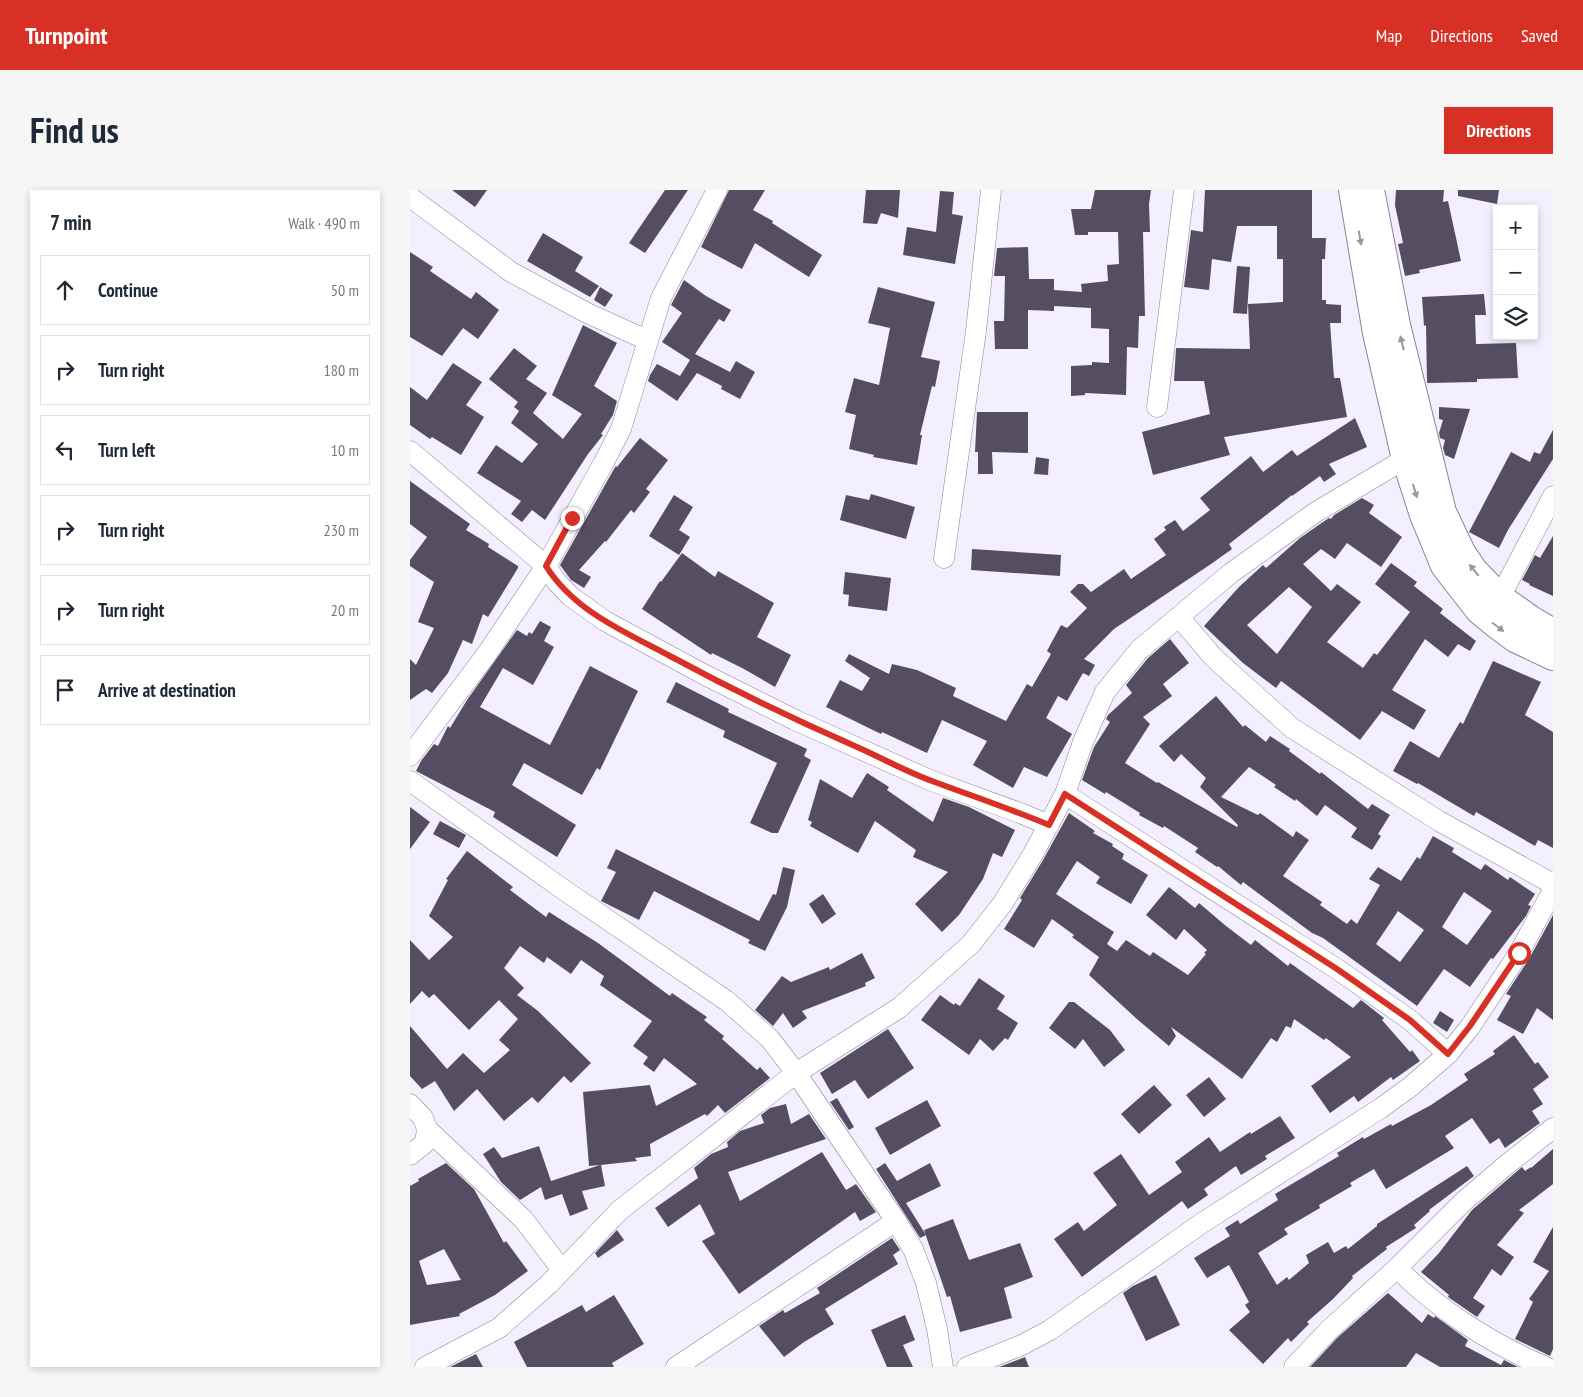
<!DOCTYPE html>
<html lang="en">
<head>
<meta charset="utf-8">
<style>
	:root { --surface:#fff; --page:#f6f6f7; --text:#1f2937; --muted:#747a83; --line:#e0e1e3; --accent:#d93025 }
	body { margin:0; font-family:"PT Sans Narrow",sans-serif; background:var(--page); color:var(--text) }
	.controls { position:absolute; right:15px; top:15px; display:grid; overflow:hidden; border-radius:0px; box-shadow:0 2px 8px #0003 }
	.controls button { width:45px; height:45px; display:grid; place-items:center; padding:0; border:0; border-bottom:1px solid var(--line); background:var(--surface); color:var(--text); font:25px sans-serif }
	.stop { position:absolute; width:15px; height:15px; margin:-11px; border:4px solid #d93025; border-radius:50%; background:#fff }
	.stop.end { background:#d93025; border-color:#fff; box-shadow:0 1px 5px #0008 }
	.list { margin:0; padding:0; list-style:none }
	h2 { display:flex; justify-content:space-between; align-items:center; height:65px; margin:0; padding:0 20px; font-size:21px }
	h2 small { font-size:16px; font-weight:400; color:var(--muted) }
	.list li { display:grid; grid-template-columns:32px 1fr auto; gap:15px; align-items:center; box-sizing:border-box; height:70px; margin:0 10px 10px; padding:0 10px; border:1px solid var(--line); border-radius:0px }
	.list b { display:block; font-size:19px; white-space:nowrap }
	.list em { font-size:16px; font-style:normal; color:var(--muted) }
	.icon { flex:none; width:28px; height:28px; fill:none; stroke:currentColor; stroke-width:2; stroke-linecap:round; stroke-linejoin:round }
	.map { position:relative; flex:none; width:1143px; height:1177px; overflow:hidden; border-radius:0px }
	header { display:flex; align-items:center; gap:30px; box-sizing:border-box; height:70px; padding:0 25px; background:var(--accent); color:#fff }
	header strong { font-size:24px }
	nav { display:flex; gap:28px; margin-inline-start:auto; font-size:18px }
	.intro { display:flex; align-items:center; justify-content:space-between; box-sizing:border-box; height:120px; padding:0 30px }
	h1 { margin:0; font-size:35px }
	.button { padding:12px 22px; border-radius:0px; background:var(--accent); color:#fff; font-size:18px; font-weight:700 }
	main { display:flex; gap:30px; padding:0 30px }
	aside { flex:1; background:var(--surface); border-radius:0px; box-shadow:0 2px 8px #0003 }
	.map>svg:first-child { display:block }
</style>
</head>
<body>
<header>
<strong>Turnpoint</strong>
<nav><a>Map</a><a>Directions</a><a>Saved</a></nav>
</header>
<div class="intro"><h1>Find us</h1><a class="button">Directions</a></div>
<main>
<aside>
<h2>7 min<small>Walk · 490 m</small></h2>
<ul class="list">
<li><svg class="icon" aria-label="ahead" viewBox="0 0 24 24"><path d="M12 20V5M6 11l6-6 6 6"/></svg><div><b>Continue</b></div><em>50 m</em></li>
<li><svg class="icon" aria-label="right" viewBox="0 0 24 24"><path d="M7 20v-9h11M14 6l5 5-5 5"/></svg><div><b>Turn right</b></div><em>180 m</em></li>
<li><svg class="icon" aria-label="left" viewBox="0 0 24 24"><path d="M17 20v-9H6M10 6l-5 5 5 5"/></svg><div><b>Turn left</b></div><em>10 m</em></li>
<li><svg class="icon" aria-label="right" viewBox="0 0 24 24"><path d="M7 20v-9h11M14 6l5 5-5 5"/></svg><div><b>Turn right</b></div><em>230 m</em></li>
<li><svg class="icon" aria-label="right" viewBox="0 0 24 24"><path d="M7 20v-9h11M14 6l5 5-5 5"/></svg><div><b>Turn right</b></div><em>20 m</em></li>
<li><svg class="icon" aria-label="arrive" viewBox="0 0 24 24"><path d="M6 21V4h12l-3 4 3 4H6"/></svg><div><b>Arrive at destination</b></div></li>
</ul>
</aside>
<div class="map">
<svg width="1143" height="1177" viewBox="0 0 1143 1177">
	<rect width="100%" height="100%" fill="#f3effe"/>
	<!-- building -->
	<g fill="#554e63" fill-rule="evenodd">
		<path d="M42,0h35l-12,17z"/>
		<path d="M255,0h23l-43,63 -16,-10z"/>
		<path d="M319,0h36l-12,20 20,11 -1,2 50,32 -13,22 -54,-34 -13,26 -41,-22z"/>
		<path d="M456,0h34l-2,28 -17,-5 -4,11 -14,-1z"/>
		<path d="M685,0h56l-2,14 1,28h-7l2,84h-6l-1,32 -11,-1 -1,48 -41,-2v2l-14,1v-30l21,-1v-3l17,1v-34l-18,-1v-20l-37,-2v5l-26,-1v39h-33l-1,-28h10l1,-45h-11l3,-28 31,-1 1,32h25v11l28,2 -1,-8 27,-3 -1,-16 12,-1 -1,-32h-30v3h-13l-4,-26h20z"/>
		<path d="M795,0h107v48h14l-1,21h-3v41h4v4l15,1v18h-11l4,55h6l7,39 -123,20 6,18 -77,20 -11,-43 68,-18 -6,-33h-30l2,-33 74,1 -2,-45 35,-2v-43h-6v-33h-40l-6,36 -19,-3 -3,31 -25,-3 7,-57 12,2z"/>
		<path d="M986,0h48l-1,12 5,-1 13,60 -42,9 1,3 -15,3 -7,-32 5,-1 -8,-38z"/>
		<path d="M1048,0h41l-2,14 -39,-8z"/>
		<path d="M530,1l14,1 -2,22 11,2 -8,48 -52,-9 4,-28 29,5z"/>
		<path d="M133,43l40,24 -8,14 24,15 -9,11 -63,-36z"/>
		<path d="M0,62l23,15 -3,4 41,28 5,-7 23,18 -21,29 -15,-11 -21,28 -32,-19z"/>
		<path d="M827,76l13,1 -3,47 -14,-1z"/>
		<path d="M274,90l22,16 25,14 -7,12 -5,-3 -24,35 35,18 6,-11 19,11 -15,27 -19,-10 1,-3 -25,-13 -20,28 -29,-20 2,-6 7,-11 23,12 10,-16 -28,-18 20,-29 -11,-8z"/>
		<path d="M190,97l13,8 -8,12 -11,-7z"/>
		<path d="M468,97l57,15 -14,55 19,4 -5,26 -3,-1 -12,49h2l-5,30 -44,-8 1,-2 -25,-6 7,-34 -11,-3 9,-34 25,7 11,-57 -22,-5z"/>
		<path d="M1074,104l2,21h-11l1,29 40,-1 2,35 -41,1v3l-50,1 -1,-58 -2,1 -2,-29z"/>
		<path d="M173,135l34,18 -23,43 23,15 -4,14 -12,19 2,1 -15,19 -43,66 -13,-10 -10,12 -11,-8 10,-13 -44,-28 19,-28 26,18 16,-19 -27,-21 8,-12 -5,-4 4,-5 -29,-23 25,-31 23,18 -11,13 21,14 -14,20 30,26 19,-25 -30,-19z"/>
		<path d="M43,173l29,19 -16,23 18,12 -23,38 -29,-18 -2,2 -20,-14v-38l17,13z"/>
		<path d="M1029,217l31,2 -16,50 -9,-4 -2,-7 2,-8 -5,-2 -1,-5 4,-13 -4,-1z"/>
		<path d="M567,222h51v41l-36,-1 1,22h-15v-22h-3z"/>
		<path d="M945,228l12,29 -38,17 7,10 -12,8 -4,-6 -28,20v-1l-63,49 3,5 -21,15 -97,65 -30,30 11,6 -6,11 -6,-3 -16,28 -9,-5 -12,22 26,16 -25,43 -23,-10 -11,21 -40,-23 14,-24 -45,-21 -15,33 -45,-21 -1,2 -55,-27 14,-27 22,11 8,-13 -25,-17 4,-7 40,20 3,-10 25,6 39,18 -3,8 53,25 21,-37 5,3 19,-33 -4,-3 14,-26 6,3 20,-20 -17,-16 8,-8h5l8,8 33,-23 7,10 35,-24 -12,-16 12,-9 -2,-3 11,-7 8,11 27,-21 -10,-12 51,-42 12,16 29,-22 5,6z"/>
		<path d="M1143,240v29l-45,71 -9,18 -30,-16 42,-80 19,10 4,-10 6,2z"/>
		<path d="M230,248l28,22 -22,29 4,3 -16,21 -3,-3 -25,32 -1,-1 -26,29 12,7 -7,11 -13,-8 -11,-15 54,-96 2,-3 1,1z"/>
		<path d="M626,267l13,2 -1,16 -14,-1z"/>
		<path d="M0,291l60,43 -4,6 23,14 -1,3 30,19v2l-30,49 -5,-3 -11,30 -9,-4 -15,33 -16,20 -6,-4 -16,11v-41l6,6 18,-37 -16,-6 16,-40 -24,-16v-6l17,-23 -17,-13z"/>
		<path d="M461,304l44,13 -9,32 -66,-19 6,-25 23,5z"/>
		<path d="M264,305l19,12 -14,23 11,7 -11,18 -30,-19z"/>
		<path d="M952,308l12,7 -5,8 33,24 -21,30 -34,-24 -12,16 -14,-10 -18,15 28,27 6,-7 24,18 -34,40 36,26 11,-15 3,2 33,-43 -35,-28 16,-21 26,19 -3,4 29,23 -3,4 36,28 -6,10 -12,-7 -10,13 -23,-18 -33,51 34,20 -12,20 -32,-19 -22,29 -79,-59 -5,7 -33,-25 -39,-37 35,-39 24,-22 3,3 34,-30 23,-16 6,-4 2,1 3,-4zM879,397l23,20 -35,47 -30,-29z"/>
		<path d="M1143,346v60l-24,-11 1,-1 -8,-4 13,-25 5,3z"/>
		<path d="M562,359l89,6 -1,21 -89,-6z"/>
		<path d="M272,363l33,24 3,-6 56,32 -17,34 34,18 -16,32 -31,-18 -32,-16 -1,2 -69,-46 18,-28 1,1z"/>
		<path d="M435,382l46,6 -4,33 -39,-5 1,-11 -6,-1z"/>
		<path d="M130,431l11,6 -7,14 10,6 -21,38 -30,-17 -23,39 70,38 40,-79 48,25 -38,79 -3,-2 -15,27 -58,-32 -12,22 64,40 -19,32 -64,-40 2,-5 -79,-41 5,-10 13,-17 4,2 10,-20 2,2 17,-28 50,-70 10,6 2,-4 3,2z"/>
		<path d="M760,449l19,24 -26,21 9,12 -29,21 7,7 -25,39 32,20 1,-1 79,45 1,-2 -38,-38 6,-9 -25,-24 -7,8 -15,-16 57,-50 27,31 2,-2 21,17 4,-6 20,13 -1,2 31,23 1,-2 47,37 4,-5 18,11 -12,19 3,2 -9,14 -21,-13 6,-9 -32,-23 -8,11 -21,-17 -1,2 -21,-14 2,-2 -27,-18 -28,30 37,18 2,-2 33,24 3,-6 13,9 -26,36 39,26 -2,3 27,19 4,-5 6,5 23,-39 -11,-6 9,-12 23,14 16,-24 3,2 13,-23 21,12 -2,4 29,18 4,-6 23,16 2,-3 25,17 -7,11 3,1 -5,10 -33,43 -2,-1 -21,29 -26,-18 -27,37 -94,-68 -11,-5 -69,-51 -2,3 -23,-19 -1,1 -22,-15 3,-4 -34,-22 -1,2 -24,-13 1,-2 -34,-21 -1,2 -23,-14 12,-33 16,-25 -4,-3 2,-4 24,-22 -6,-8 22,-27zM1054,702l28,19 -25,34 -25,-18zM988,721l26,19 -24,32 -24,-18z"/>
		<path d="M1083,471l48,21 -16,33 28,17v116l-15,-8 -3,6 -59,-34 -2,4 -56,-33 -1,1 -24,-13 17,-30 29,17 21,-36 3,2z"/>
		<path d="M266,492l53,27 -1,3 79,37 -3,7 7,4 -33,73h-6l-22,-10 27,-60 -54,-26 2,-6 -59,-29z"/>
		<path d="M457,583l22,14 -2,3 46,32 10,-24 26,9 46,23 -13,27 -9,-4 -10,26 -24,36 -17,17 -27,-28 33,-32 -35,-15 3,-7 -41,-29 -17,32 -48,-27 2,-4 -4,-2 12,-41 32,19z"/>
		<path d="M0,617l20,15 -20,27z"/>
		<path d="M659,623l26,18 -2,2 20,11 -1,2 12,8 -2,5 26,16 -17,29 -35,-21 4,-6 -23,-16 -21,33 58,38 -7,12 10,7 9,-11 24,16 3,-4 35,23 18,-21 -2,-1 3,-3 -23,-21 -8,11 -30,-25 23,-28 26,21 4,-5 27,23 25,19 4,-5 33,26 2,-3 63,45 8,-8 23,18 -2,2 28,32 2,-2 8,11 -27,19 -2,-3 -33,25 -4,-6 -24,17 -19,-27 40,-29 -25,-19 -2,2 -30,-21 -3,9 -5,-2 -9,16 -6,-4 -29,41 -71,-52 5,9 -7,10 -31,-26 -49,-45 10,-18 -27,-20 2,-2 -22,-16 -18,29 -30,-19 18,-29 -2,-2 23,-38z"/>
		<path d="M30,631l26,14 -7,13 -26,-14z"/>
		<path d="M206,659l143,72 14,-27 3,1 7,-28 12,3 -8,37 -22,44 -17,-8 2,-3 -96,-49 -15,29 -38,-19 15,-29 -9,-4z"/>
		<path d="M57,661l46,36 -3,3 36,27 3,-5 49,31 72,53 2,-3 35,24 -3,3 20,16 -2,3 35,31 3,-3 10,11 -45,35 -7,-8 -11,11 -2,-2 -55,30 1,12 -16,2 2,3 -36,4 4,21 -23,5 6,18 -18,7 -8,-22 -17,6 -4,-13 -21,13 -19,-18 -18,-28 11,-7 8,11 37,-12 12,35 49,-16 -11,1 -6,-74 67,-7 6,21 41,-22 -33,-26 -10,14 -11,-8 5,-7 -15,-11 19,-25 -52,-36 4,-9 -23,-16 -10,14 -24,-17 -3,6 -24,-17 -16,22 20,20 -7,7 21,16 53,52 -20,20 -7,-7 -26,27 -6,-6 -28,24 -27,-32 -23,22 -19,-30 -13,8 -12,-13v-50l37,43 16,-16 21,20 26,-23 -11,-10 19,-21 -19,-19 -30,30 -35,-36 -5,4 -7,-7 -12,13v-64l19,20 24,-23 -24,-21 19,-36 -2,-1z"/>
		<path d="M413,704l13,20 -14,10 -13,-20z"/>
		<path d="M1143,725v105l-16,-12 -14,26 -26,-14 14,-24 -5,-2 23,-35z"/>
		<path d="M452,763l13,25 -10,5 1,3 -64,25 5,7 -14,10 -10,-15 -10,13 -18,-16 27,-34 9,6 38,-15 1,3z"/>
		<path d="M569,788l26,18 -8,13 21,14 -10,17 -3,-2 -12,13 -13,-12 -11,16 -48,-35 19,-25 14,10 1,-2 5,3z"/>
		<path d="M659,812h5l36,28 15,20 -21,17 -21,-28 -8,10 -26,-21z"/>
		<path d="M1030,821l14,9 -7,12 -14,-9z"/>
		<path d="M478,839l26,39 -46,31 -13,-19 -23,14 -12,-21z"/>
		<path d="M1104,845l21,29 3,-2 11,15 -16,12 10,15 -11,7 8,12 -35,25 -6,-10 -9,6 -18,-26 -27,18 9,12 -68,41 -12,-20 -24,14 2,3 -33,19 1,3 -36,21 4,5 -30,19 19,32 10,-8 2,3 20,-17 -3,-8 22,-13 6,11 12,-7 2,3 29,-23v-2l90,-58 7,10 -45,34 1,1 -16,14 2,3 -30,19 1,2 -35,27 1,2 -20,21 -26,23 2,2 -18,18 -3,-4 -25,26 -34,-34 21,-18 -5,-7 4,-3 -20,-37 -22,13 -13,-20 36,-22 -5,-8 13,-8 2,4 38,-24 -3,-6 64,-38 -2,-3 26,-16 1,2 27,-15 1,2 39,-21 37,-25 -4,-6 31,-20 -2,-3z"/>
		<path d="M799,887l17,22 -22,18 -18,-22z"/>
		<path d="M744,895l18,20 -33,29 -18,-20z"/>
		<path d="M427,908l17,29 -5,3 -19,-28z"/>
		<path d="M517,910l14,26 -51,29 -15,-27z"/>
		<path d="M376,914l5,20 18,-10 17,25 -98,33 12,29 82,-49 24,38 10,-6 20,28 -16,9 -5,-9 -116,82 -37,-53 13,-7 -15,-30 -32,23 -13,-19 43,-30 -4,-10 17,-14 17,-7 -1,-5 13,-11 24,-8 -3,-8 9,-7z"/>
		<path d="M870,926l15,22 -30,18 2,3 -26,16 -5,-9 -32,23 4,6 -20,14 -6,-8 -100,76 -28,-38 24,-17 6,9 33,-26 -24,-32 28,-19 28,41 33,-23 -7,-10 34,-25 11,15 30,-20 1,2z"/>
		<path d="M1143,959v35l-34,26 5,3 -27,32 17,12 -13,19 -9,-7 -19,29 12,8 -8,11 -29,-20 1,-2 -28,-23 18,-19 33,-43 50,-43 3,4 6,-4v1z"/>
		<path d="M36,973l28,26 30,54 2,-2 22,30 -33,24 -36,19 1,2 -50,9v-139l9,-5 -1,-2zM34,1059l17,31 -34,5 -8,-24z"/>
		<path d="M475,973l12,18 33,-18 11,23 -35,17 20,32 -6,3 -44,-69z"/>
		<path d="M543,1029l16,41 51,-17 13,34 -29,11 8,30 -52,14 -10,-36 -3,1 -23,-67z"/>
		<path d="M1143,1037v122l-3,7 -35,-17 18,-37 -4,-3 20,-28 -16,-9z"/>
		<path d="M207,1040l7,10 -26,18 -3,-5z"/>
		<path d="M482,1048l8,12 -7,5 5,9 -73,45 9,15 -30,18 -20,15 -25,-31 24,-16 2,3 35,-20 -3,-5z"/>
		<path d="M746,1085l24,50 -34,16 -23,-48 10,-7z"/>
		<path d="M978,1103l34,30 6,-9 6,4 1,-2 33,24 -3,6 36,19 3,-5 14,7h-78l-24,-14 -10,14h-96l28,-30z"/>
		<path d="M204,1105l30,49 -32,19 2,4h-87l-13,-25 68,-37 4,7z"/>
		<path d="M495,1125l10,25 -12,5 10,22h-26l-16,-37z"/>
		<path d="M66,1164l7,13h-33z"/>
		<path d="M615,1167l4,10h-30z"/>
	</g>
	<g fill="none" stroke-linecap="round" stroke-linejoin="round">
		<!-- minor casing -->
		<g stroke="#8a839a" stroke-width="21">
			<g id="minor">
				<path d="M0,7l101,75 76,41 60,27"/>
				<path d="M747,217l27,-217"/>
				<path d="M0,261l136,115 10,15 14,15 35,25 100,54 90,45 137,61 88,32 29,12"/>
				<path d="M534,368l32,-227 15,-141"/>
				<path d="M1090,407l53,-101"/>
				<path d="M769,427l35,41 78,70 147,93 114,63"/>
				<path d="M0,566l76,-101 60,-89 57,-102 18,-35 40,-131 56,-108"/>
				<path d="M0,591l154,109 163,111 43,38 26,34 100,148 17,28 13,34 11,46 6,38"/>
				<path d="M655,604l272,175 73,51 38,34"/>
				<path d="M0,914l13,14 4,11 97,91 38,50"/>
				<path d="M0,965l15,-12 2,-14"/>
				<path d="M987,1078c41,42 95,76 149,99"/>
				<path d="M15,1177l74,-39 50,-44 71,-74 176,-137 103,-65 72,-64 32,-41 30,-49 32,-60 18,-52 22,-50 34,-42 92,-77 85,-61 89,-53"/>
				<path d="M266,1177l220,-146"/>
				<path d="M557,1177l55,-22 28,-15 152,-107 179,-115 29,-21 38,-33 22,-27 49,-74 34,-63"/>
				<path d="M884,1177l36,-38 67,-61 67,-67 41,-35 48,-38"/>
			</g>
		</g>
		<!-- major casing -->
		<g stroke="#8a839a" stroke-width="28">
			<g id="major">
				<path d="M942,0l24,143 29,126 18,56 21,51 35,45 17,14 19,14 38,18"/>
				<path d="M961,0l26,135 46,187 19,40 12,18 26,27 31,22 22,13"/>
			</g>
		</g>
		<!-- minor -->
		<use href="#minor" stroke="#fff" stroke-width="20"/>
		<!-- major -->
		<use href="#major" stroke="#fff" stroke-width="26"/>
	</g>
	<!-- one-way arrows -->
	<defs><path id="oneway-solid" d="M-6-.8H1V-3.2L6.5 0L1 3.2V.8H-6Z" transform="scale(1.25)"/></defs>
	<g fill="#99989c">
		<use href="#oneway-solid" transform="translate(950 48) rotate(80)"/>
		<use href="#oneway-solid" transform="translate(992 153) rotate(-104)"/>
		<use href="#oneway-solid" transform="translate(1005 301) rotate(73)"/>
		<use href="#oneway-solid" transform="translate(1064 380) rotate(-129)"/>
		<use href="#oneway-solid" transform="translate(1088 437) rotate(37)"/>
	</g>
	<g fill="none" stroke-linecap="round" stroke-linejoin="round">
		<!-- route -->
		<path stroke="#d93025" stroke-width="6" d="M162,328l-26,48c28,45 79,66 124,90 61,33 123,63 187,91 25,11 50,25 75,34 40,15 79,28 117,44l16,-31 272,175 73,51 38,34 22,-28 49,-73"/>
	</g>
</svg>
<div class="controls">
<button>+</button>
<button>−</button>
<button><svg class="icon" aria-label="layers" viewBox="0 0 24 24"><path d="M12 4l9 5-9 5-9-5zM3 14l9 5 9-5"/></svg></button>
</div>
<div class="stop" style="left:1109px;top:763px"></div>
<div class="stop end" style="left:162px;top:328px"></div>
</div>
</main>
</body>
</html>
